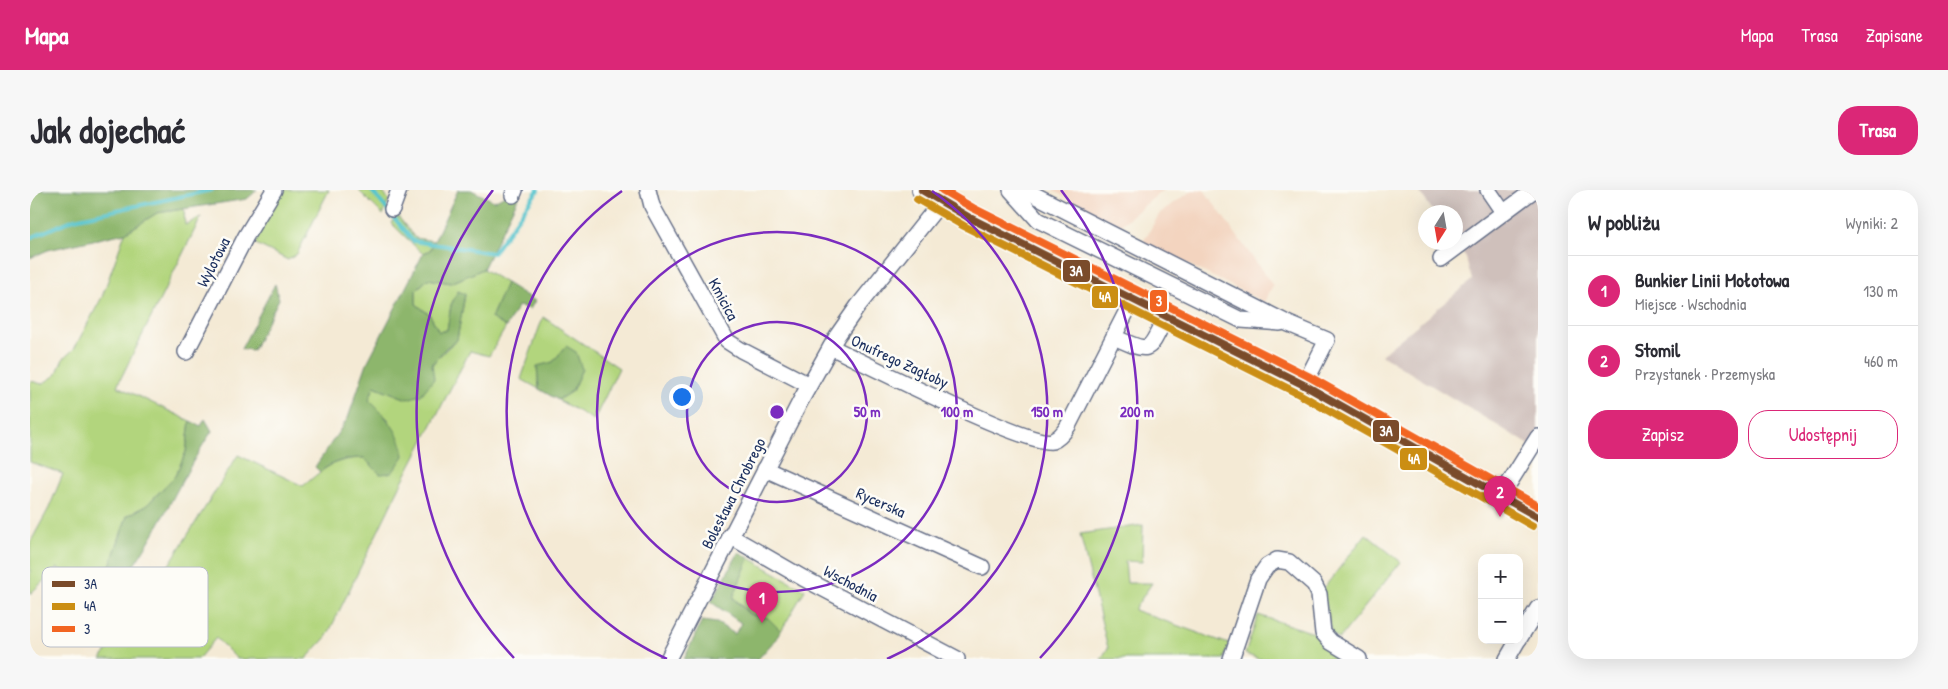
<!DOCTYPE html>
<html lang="pl">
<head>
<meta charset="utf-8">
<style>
	:root { --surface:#fff; --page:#f7f7f7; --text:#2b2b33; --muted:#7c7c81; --line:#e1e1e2; --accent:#db2777 }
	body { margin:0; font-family:"Patrick Hand",sans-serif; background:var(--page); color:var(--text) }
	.controls { position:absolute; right:15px; bottom:15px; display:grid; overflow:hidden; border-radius:10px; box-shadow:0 5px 20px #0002 }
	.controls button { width:45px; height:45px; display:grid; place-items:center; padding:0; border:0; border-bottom:1px solid var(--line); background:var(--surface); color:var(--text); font:25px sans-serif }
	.compass { position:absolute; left:1388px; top:15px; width:45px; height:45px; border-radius:50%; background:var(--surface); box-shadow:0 5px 20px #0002; rotate:191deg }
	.you { position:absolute; left:651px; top:206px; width:18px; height:18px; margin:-12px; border:4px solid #fff; border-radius:50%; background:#1a73e8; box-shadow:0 0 0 8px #1a73e833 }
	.badge { display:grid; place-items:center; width:32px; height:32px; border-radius:50%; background:var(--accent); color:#fff; font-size:16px; font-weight:700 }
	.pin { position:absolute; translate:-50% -41px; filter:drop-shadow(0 1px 2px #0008) }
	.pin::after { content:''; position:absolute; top:26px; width:18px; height:15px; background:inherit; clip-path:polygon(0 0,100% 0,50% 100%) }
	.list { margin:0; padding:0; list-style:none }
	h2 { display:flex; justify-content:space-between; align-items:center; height:65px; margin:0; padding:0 20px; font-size:21px }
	h2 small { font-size:16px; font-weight:400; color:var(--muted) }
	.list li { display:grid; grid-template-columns:32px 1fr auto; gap:15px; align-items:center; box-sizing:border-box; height:70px; padding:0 20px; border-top:1px solid var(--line) }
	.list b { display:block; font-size:19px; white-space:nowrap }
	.list p { margin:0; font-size:16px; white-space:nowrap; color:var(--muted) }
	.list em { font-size:16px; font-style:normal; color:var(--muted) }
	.actions { display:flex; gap:10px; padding:15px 20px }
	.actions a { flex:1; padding:11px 0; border:1px solid var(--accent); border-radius:20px; text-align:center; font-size:18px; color:var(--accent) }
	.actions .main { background:var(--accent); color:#fff }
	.map { position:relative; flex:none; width:1508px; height:469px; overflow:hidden; border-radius:20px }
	header { display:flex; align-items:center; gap:30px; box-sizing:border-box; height:70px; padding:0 25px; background:var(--accent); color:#fff }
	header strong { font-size:24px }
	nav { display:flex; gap:28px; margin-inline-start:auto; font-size:18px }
	.intro { display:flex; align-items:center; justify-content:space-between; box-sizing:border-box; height:120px; padding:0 30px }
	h1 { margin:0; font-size:35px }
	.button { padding:12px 22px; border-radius:20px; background:var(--accent); color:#fff; font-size:18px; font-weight:700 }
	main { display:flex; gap:30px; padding:0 30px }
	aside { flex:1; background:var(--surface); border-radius:20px; box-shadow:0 5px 20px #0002 }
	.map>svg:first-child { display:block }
</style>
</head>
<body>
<header>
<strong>Mapa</strong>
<nav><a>Mapa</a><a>Trasa</a><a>Zapisane</a></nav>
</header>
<div class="intro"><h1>Jak dojechać</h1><a class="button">Trasa</a></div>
<main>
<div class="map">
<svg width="1508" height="469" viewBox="0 0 1508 469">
	<rect width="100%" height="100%" fill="#fdfcf7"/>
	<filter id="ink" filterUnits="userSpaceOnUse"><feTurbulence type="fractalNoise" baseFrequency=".02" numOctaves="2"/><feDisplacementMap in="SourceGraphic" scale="10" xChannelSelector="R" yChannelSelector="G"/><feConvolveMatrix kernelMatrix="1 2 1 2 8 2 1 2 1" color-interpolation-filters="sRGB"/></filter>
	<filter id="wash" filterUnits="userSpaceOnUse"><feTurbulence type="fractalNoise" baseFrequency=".0096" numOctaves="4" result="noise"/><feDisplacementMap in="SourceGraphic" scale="20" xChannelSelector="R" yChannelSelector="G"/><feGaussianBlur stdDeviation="1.12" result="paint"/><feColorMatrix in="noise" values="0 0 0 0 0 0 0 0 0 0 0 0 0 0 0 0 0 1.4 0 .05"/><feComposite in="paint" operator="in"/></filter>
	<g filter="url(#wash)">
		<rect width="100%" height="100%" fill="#f4ead5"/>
		<!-- built -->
		<g fill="#f3d4bf">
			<path d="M1023,0h110l-46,38z"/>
			<path d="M1163,0h11l69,96 -9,16 -121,-60 17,-29z"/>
		</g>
		<!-- industrial -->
		<path fill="#cfc0bb" d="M1388,0h120v260l-157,-95 91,-75 -6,-22 -11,-15 1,-31h-22z"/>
		<!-- green -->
		<g fill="#b2d57d" stroke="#66826e">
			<path d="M252,0h47l-32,64 -9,6 -38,-19z"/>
			<path d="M328,0h23l8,10 -6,15z"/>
			<path d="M154,19l1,16 16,-8 -84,169 73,35 -4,31 -11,24 -28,29 -20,11 -25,73 -45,-21 -27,26v-51l19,-35 14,-34 -33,-12v-77l1,-4 11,3 14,-9 7,-16 11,-10 28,-52 23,-64 32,-20z"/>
			<path d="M367,25l18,23 19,3 -4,9 -7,4 -32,-31z"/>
			<path d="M453,79l23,14 -15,35 15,9 -17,29 -19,-5 -67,129 -76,156 -21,23h-69l-21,-21 -18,21h-97l54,-72 83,-132 65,31c23,-19 30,-27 61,-28l16,16 9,-54 -20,-20 5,-14 33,13c15,-21 29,-43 50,-59l8,-45 -7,-4 -7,14 -4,25 -9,2 -8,-17 -14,-11v-14l12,-11 23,4z"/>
			<path d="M513,127l76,51 -25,52 -36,-20 14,-9 10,-22 -16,-23 -13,16 -16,5 2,22 -18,-10z"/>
			<path d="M1113,335l-1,37 -17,-1 2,22h25l-18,27 95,34 -5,15h-123l7,-11 -28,-114z"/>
			<path d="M1336,344l35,28 -62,77 -8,-6 -8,-44z"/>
			<path d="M719,368l56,32 -24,41 -13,-13 -18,-4 -17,-17z"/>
			<path d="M1228,425l59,19 29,25h-87l-14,-5z"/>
		</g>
		<!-- forest -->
		<g fill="#8db66c" stroke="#547265">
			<path d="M0,0h227l-10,9 -90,14 -32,20 -77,17 -18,8z"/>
			<path d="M428,0h13l23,11 15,-8 10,3 -36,73 -32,14 -23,-4 -12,11v14l14,11 9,17 8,-2 4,-25 7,-14 7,3 -8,46 -11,8 -14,16 2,15 -13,16 -14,4 -33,-13 -5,14c17,17 32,32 35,56l-12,17 -12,1 -16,-16c-18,0 -30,3 -44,14l-5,-5 33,-49 19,-55 56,-109 7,-4z"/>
			<path d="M476,93l29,18 -5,8 -12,-3 -12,21 -15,-9z"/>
			<path d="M245,94l4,15 -26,51 -12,-1z"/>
			<path d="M536,156l10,6 6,17 -10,22 -14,9 -19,-11 -2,-23 16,-4z"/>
			<path d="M175,229l7,12c-36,53 -59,117 -102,165l-8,-7 25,-73 20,-11 28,-29 11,-24 4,-31 11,5z"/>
			<path d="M709,362l10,6 -16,40 16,16 19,4 13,13 -5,8 -18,20h-74l18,-38 15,2 18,11 6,-11 -30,-21z"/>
		</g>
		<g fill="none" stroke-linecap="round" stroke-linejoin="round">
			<!-- stream -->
			<g stroke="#58c5ce" stroke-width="4">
				<path d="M341,0l42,51 80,12 45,-63"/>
				<path d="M0,48l44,-19 138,-29"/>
			</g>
		</g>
	</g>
	<g filter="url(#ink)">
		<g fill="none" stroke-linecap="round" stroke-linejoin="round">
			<!-- minor casing -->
			<g stroke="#677088" stroke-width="18">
				<g id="minor">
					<path d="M618,0l4,16 75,135 14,9 68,35"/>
					<path d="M981,0l27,30 203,100 39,3"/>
					<path d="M995,0l264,134 38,16 -23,45"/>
					<path d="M1458,0l15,22"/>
					<path d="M483,5l2,-5"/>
					<path d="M362,19l7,-19"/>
					<path d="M1411,69l93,-69"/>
					<path d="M1084,147c38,17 34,16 52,-21"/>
					<path d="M801,157c31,15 198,100 221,94 7,-2 12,-9 16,-15l65,-127"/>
					<path d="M156,162l60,-116 28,-46"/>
					<path d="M735,279l217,98"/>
					<path d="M1471,306l37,-59"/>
					<path d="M700,346l73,42 154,81"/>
					<path d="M1489,449l19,-31"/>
					<path d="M638,469l133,-259 36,-64 21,-30 83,-104"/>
					<path d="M1201,469l27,-80 9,-13 10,-6 12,2 25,22 5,10 4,39 8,9 28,17"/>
					<path d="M1477,469l11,-19"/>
				</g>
			</g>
			<!-- major casing -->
			<g stroke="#677088" stroke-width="22">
				<path id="major" d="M892,0l46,27 336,168 234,132"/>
			</g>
			<!-- minor -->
			<use href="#minor" stroke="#fff" stroke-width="15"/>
			<!-- major -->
			<use href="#major" stroke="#fff" stroke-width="20"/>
			<!-- bus-1 casing -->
			<g stroke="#fdfcf7" stroke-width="11">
				<path id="bus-1" d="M892,0l46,27 336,168 234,132"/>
			</g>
			<!-- bus-2 casing -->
			<g stroke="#fdfcf7" stroke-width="11">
				<path id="bus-2" d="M887,9l47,27 335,168 234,132"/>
			</g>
			<!-- bus-3 casing -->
			<g stroke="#fdfcf7" stroke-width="11">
				<path id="bus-3" d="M912,0l31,18 335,168 230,130"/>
			</g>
			<!-- bus-1 -->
			<use href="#bus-1" stroke="#7a4b2a" stroke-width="8"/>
			<!-- bus-2 -->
			<use href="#bus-2" stroke="#cb8e13" stroke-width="8"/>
			<!-- bus-3 -->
			<use href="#bus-3" stroke="#f26522" stroke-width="8"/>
		</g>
	</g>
	<!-- distance rings -->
	<g fill="none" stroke="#7b2cbf" stroke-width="2.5">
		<circle cx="747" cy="222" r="90"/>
		<circle cx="747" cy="222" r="180"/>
		<path d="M637 469A270 270 0 0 1 592 1M902 1A270 270 0 0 1 857 469"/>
		<path d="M484 468A360 360 0 0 1 463 0M1031 0A360 360 0 0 1 1010 468"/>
	</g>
	<g text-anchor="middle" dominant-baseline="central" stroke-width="5" stroke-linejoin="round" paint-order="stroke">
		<!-- street labels -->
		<g font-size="16" fill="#1b2f5e" stroke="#fdfcf7">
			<text transform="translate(183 72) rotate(-63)">Wylotowa</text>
			<text transform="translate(694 109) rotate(62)">Kmicica</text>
			<text transform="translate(870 171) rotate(25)">Onufrego Zagłoby</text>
			<text transform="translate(703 303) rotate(-63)">Bolesława Chrobrego</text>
			<text transform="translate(851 312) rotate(24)">Rycerska</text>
			<text transform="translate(821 393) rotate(28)">Wschodnia</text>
		</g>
	</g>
	<!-- legend -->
	<rect x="12" y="377" width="166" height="80" rx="8" fill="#fdfcf7" stroke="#b9bec9" stroke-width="1"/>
	<rect x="22" y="391" width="23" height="6" fill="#7a4b2a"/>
	<rect x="22" y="413" width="23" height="7" fill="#cb8e13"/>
	<rect x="22" y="436" width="23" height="6" fill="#f26522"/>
	<g font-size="14" fill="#1b2f5e">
		<text x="54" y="399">3A</text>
		<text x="54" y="421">4A</text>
		<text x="54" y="444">3</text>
	</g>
	<circle cx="747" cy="222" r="8" fill="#7b2cbf" stroke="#fdfcf7" stroke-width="2.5"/>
	<g font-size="15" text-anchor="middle" font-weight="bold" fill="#7b2cbf" stroke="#fdfcf7" stroke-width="5" stroke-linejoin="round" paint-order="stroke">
		<text x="837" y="227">50 m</text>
		<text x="927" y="227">100 m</text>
		<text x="1017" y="227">150 m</text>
		<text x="1107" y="227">200 m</text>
	</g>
	<g stroke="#fdfcf7" stroke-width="2">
		<rect x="1032" y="69" width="29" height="24" rx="5" fill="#7a4b2a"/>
		<rect x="1061" y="95" width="28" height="24" rx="5" fill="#cb8e13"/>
		<rect x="1119" y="99" width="19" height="24" rx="5" fill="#f26522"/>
		<rect x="1342" y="229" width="28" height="24" rx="5" fill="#7a4b2a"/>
		<rect x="1369" y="257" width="29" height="24" rx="5" fill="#cb8e13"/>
	</g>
	<g font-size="14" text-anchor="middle" font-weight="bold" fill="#fff">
		<text x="1046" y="86">3A</text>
		<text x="1075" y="112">4A</text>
		<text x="1129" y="116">3</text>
		<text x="1356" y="246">3A</text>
		<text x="1384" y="274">4A</text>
	</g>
</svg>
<div class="controls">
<button>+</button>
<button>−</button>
</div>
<svg class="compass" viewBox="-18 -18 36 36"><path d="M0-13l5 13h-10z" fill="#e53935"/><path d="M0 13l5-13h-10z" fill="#7c7c81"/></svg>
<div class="you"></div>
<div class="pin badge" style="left:732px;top:433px">1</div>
<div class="pin badge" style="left:1470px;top:327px">2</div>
</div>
<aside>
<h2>W pobliżu<small>Wyniki: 2</small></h2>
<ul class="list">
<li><span class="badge">1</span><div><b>Bunkier Linii Mołotowa</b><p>Miejsce · Wschodnia</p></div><em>130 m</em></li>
<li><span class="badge">2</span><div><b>Stomil</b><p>Przystanek · Przemyska</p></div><em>460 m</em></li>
</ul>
<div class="actions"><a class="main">Zapisz</a><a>Udostępnij</a></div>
</aside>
</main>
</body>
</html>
